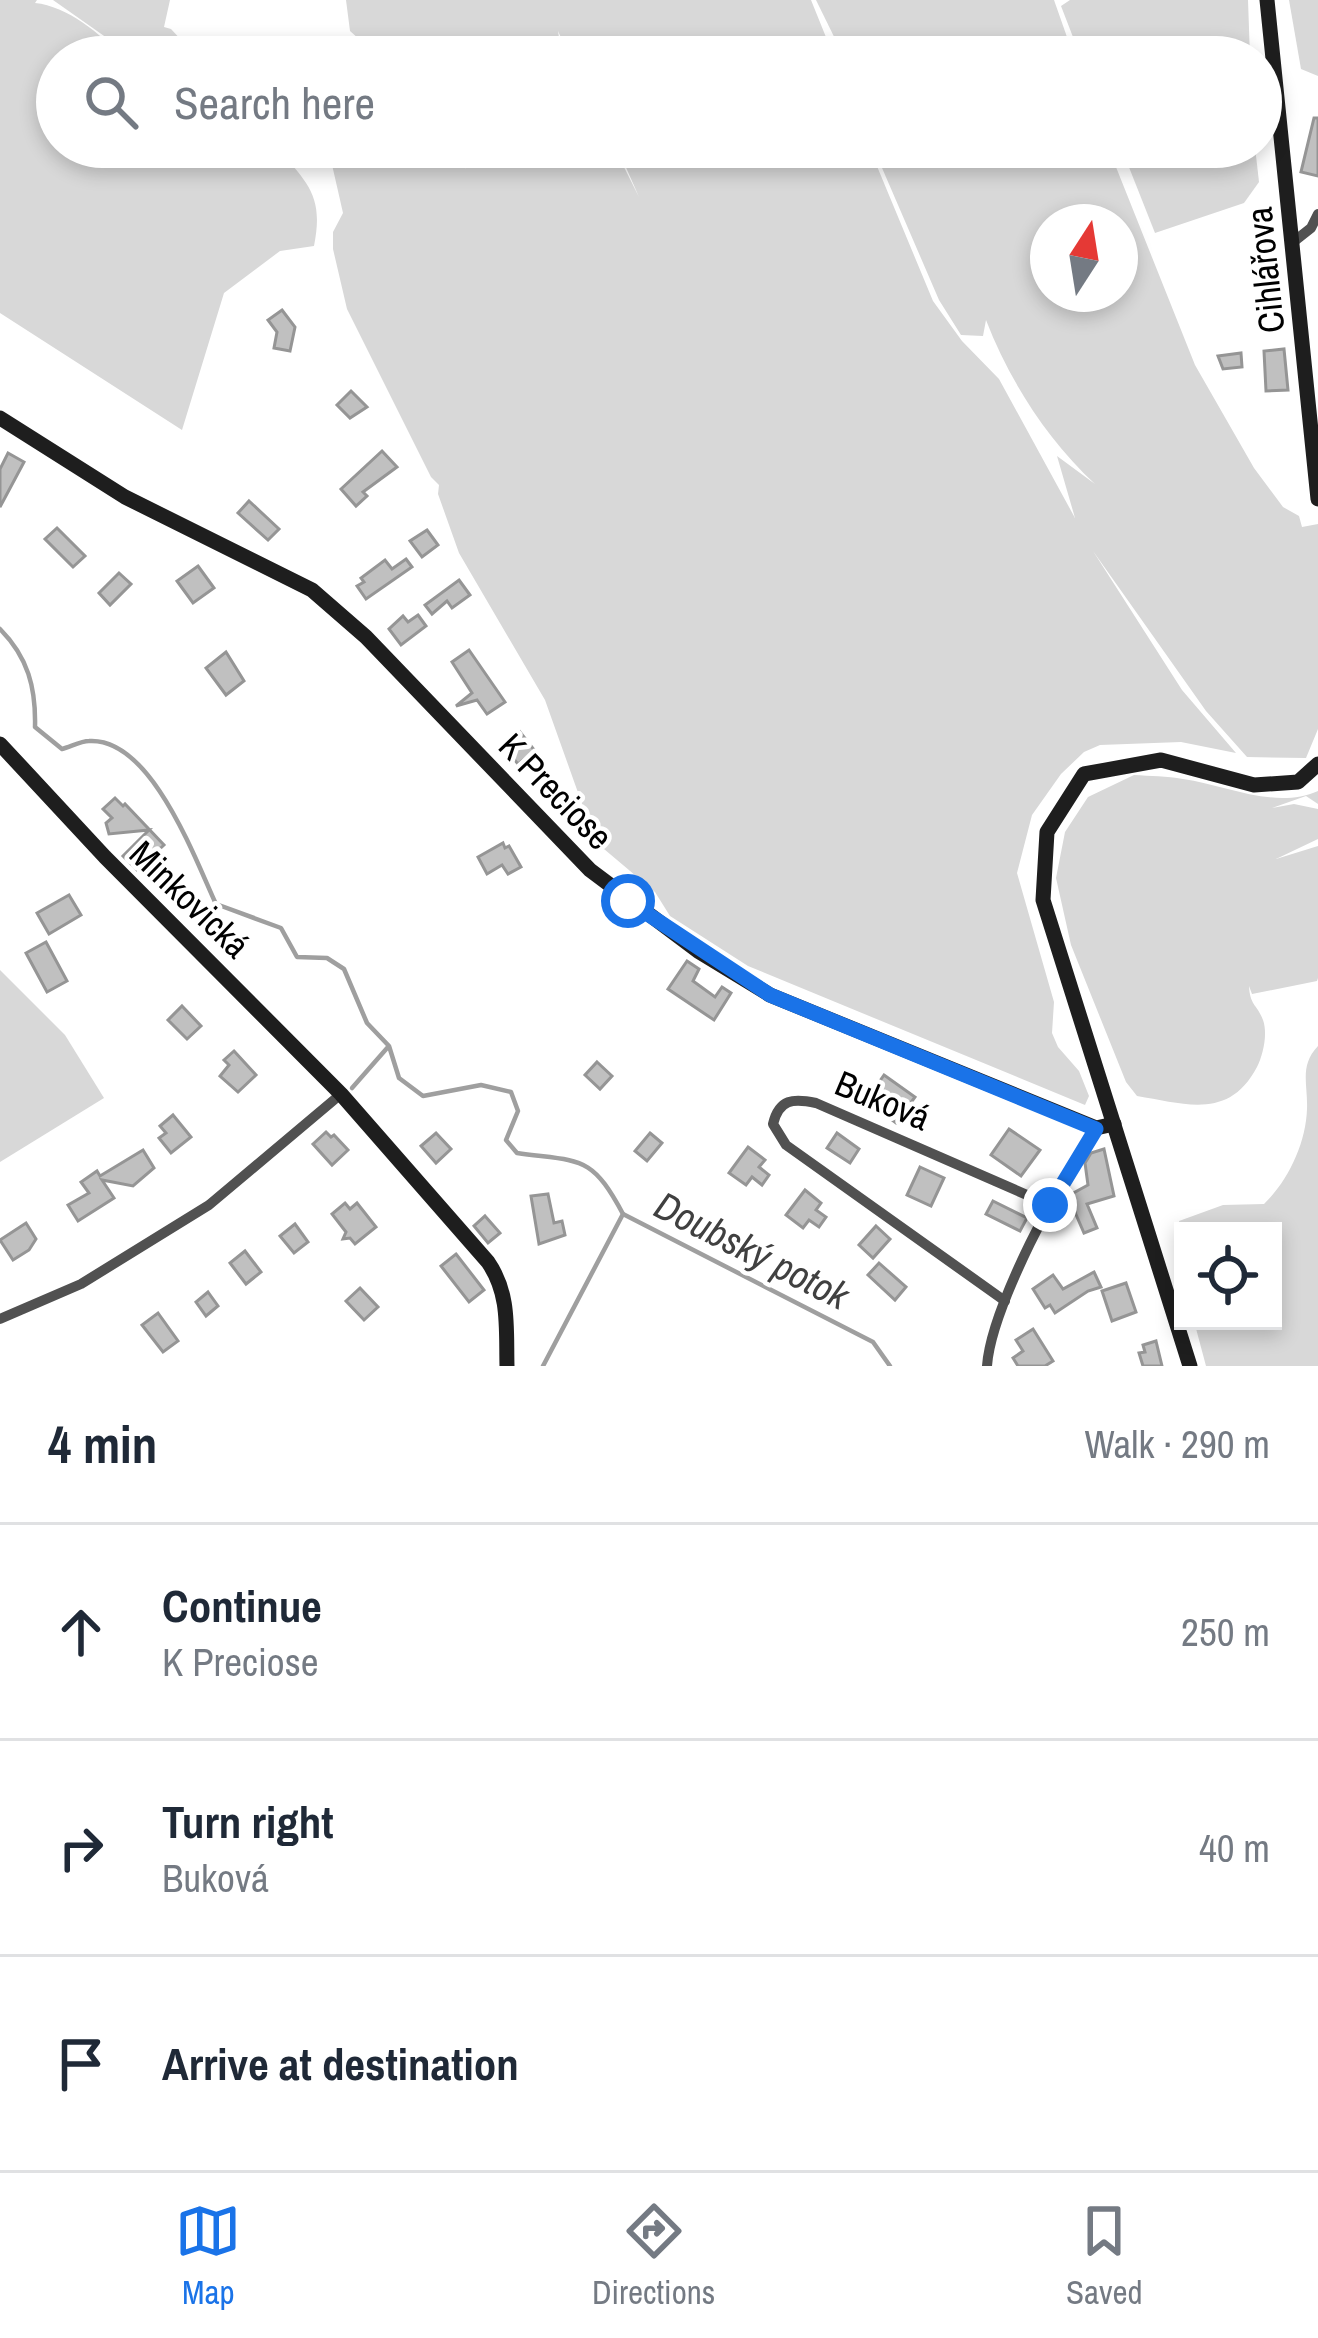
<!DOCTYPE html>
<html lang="en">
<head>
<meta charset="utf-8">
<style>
	:root { --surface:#fff; --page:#f6f6f7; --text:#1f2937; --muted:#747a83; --line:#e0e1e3; --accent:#1a73e8 }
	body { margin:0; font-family:"Archivo Narrow",sans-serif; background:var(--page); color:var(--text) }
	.controls { position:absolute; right:36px; bottom:36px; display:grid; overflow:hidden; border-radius:0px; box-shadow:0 6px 18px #0003 }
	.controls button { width:108px; height:108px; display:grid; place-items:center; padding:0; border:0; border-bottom:3px solid var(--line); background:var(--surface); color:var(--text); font:60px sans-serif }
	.compass { position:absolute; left:1030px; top:204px; width:108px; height:108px; border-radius:50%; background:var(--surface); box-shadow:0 6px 18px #0003; rotate:12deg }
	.stop { position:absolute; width:36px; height:36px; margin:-27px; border:9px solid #1a73e8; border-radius:50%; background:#fff }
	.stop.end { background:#1a73e8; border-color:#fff; box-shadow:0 3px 12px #0008 }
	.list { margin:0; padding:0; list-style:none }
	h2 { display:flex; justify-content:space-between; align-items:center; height:156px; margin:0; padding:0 48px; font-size:51px }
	h2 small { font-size:39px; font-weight:400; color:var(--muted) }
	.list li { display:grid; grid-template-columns:78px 1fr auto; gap:36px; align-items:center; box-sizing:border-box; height:216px; padding:0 48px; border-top:3px solid var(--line) }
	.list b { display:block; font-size:45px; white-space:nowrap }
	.list p { margin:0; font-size:39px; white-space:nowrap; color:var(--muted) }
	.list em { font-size:39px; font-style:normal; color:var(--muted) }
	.icon { flex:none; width:66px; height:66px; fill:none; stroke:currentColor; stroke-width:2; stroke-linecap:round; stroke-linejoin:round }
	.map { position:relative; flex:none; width:1318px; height:1366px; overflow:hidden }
	.search { position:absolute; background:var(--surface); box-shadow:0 6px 18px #0003; left:36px; right:36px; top:36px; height:132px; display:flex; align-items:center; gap:30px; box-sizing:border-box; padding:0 42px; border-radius:66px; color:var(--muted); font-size:45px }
	.sheet { height:804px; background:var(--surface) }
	nav { display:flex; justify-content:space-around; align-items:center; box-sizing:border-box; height:168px; border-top:3px solid var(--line); background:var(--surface); font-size:33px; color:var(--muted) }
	nav a { display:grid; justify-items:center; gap:6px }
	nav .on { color:var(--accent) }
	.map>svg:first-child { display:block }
</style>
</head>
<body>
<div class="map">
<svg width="1318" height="1366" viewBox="0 0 1318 1366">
	<rect width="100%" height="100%" fill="#fff"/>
	<!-- green -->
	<g fill="#d8d8d8" fill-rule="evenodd">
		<path d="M0,0h37l-2,3c32,3 66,31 87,54h-65v90h219c32,36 48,49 38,99l-34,5 -56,42 -42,137 -182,-117z"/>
		<path d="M53,0h117l-6,27 7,2 26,28h-63z"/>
		<path d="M346,0h465l23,57h-264l-12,-26 4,26h-183l-29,-26z"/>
		<path d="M816,0h238l20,57h-230z"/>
		<path d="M1070,0h178l2,57h-150l-3,-4 -19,-3 -17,-44z"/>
		<path d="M1289,0h29v76l-17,-7z"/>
		<path d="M328,147h120l18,22 -13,-22h161l25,50 -22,-50h252l64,154 29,40 37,38 76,139 -18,-62 38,28c-48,-45 -85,-102 -109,-164l-3,16 -22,-1 -22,-35 -66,-153h235l87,218 59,103 29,39 16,9 3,11 16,-3v205l-12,29 -59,-1 -41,-46 -113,-160 89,139 54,63 -55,-11 -81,3 -16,7 -23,22 -29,41 -15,58 37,129 -2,31 6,14 21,24 10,25 -4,9 -337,-139 -78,-50 -15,-24 -51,-43 -13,-20 -46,-129 -86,-147 -21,-59 1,-9 -8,-8 -84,-168 -14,-60v-17l10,-19zM1048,222h72v72h-72z"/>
		<path d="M1121,147h134l4,35 -15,21 -89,30z"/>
		<path d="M1134,775c16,1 33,1 49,4 43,6 92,31 135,12v13l-12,-8 -34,12 22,-4 24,5v30l-42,20 42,-13v132l-1,3 -65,13 -3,-8c1,20 8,18 14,34 5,14 0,35 -6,47 -28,53 -71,37 -120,29l-11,-14 -55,-137 -15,-67 9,-46 23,-35z"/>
		<path d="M0,970l65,65 39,63 -104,64z"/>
		<path d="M1318,1046v320h-112l-12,-45h79v-90h-90v15l-4,-25 44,-16 41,-1c24,-23 42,-61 43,-95 1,-25 -8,-43 11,-63z"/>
	</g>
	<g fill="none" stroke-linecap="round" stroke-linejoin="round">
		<!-- stream -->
		<g stroke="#9f9f9f" stroke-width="4.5">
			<path d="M0,629c28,28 36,59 35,98l27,22c8,-2 19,-8 27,-8 62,-4 106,118 127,163l65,24 16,29 30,1 17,11 23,54 22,23 10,32 24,18 58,-11 30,7 7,19 -12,29 11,13c64,9 74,1 106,61l250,128 17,24"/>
			<path d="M352,1088l36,-41"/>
			<path d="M543,1366l80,-152"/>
		</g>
	</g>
	<!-- building -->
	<g fill="#c0c0c0" stroke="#959595" stroke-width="3">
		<path d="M1314,118h4v58l-17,-4z"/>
		<path d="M282,310l13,17 -5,24 -16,-3 3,-16 -9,-12z"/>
		<path d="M1284,349l4,41 -22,1 -2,-40z"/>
		<path d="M1241,353l1,14 -19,2 -5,-13z"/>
		<path d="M351,391l16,16 -17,11 -13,-13z"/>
		<path d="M382,451l15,16 -34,25 4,4 -11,10 -15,-17z"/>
		<path d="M8,453l16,9 -24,45v-38z"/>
		<path d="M249,501l30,28 -11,11 -30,-27z"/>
		<path d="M57,528l28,28 -12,11 -28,-28z"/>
		<path d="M427,530l11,15 -16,12 -12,-16z"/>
		<path d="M406,559l6,8 -46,32 -9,-13 7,-4 -3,-4 24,-18 7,9z"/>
		<path d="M198,566l16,22 -21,15 -16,-22z"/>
		<path d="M119,573l12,11 -21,21 -11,-12z"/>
		<path d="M459,580l11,15 -18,13 -5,-7 -15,13 -7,-9z"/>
		<path d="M418,615l8,11 -25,19 -12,-16 14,-13 5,6z"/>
		<path d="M469,650l36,52 -18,12 -10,-14 -21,6 16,-13 -20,-31z"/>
		<path d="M226,652l18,29 -18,14 -20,-27z"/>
		<path d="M520,732l15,19 -17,13 -15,-18z"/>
		<path d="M115,798l8,8 2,-2 39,41 -27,25 -14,-14 26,-26 -40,4 -3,-11 6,-5 -9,-9z"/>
		<path d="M503,843l2,5 4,-2 12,21 -13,7 -6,-9 -15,9 -9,-17z"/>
		<path d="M69,895l12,20 -32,19 -12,-21z"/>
		<path d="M46,942l21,39 -20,11 -21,-39z"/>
		<path d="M687,961l12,8 -6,12 22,16 7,-10 9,6 -17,27 -46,-31z"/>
		<path d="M182,1006l19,20 -14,13 -19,-19z"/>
		<path d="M234,1051l22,24 -18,17 -18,-16 9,-11 -5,-5z"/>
		<path d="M597,1062l15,14 -12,13 -15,-14z"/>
		<path d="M884,1075l31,22 -19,26 -30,-22z"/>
		<path d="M173,1115l18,22 -20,16 -12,-15 7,-5 -6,-7z"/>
		<path d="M1009,1129l31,21 -19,26 -30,-21z"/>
		<path d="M326,1132l5,5 3,-2 14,15 -16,15 -19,-21z"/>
		<path d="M436,1133l15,16 -15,14 -15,-17z"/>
		<path d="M650,1133l12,10 -15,18 -12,-10z"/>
		<path d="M837,1133l22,16 -9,14 -23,-15z"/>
		<path d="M748,1147l17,13 -6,7 10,8 -7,10 -10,-8 -6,8 -17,-12z"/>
		<path d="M1104,1149l10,47 -27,8 10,24 -13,5 -16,-37 20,-11 -3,-22 6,-10z"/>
		<path d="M143,1150l11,18 -21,18 -31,-6 12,18 -36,23 -10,-16 21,-12 -8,-11 16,-11 3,5z"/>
		<path d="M920,1167l24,11 -13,28 -24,-11z"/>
		<path d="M805,1190l16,13 -5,7 10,7 -7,10 -10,-7 -6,8 -17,-13z"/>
		<path d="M548,1194l6,29 8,-2 3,14 -26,9 -8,-48z"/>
		<path d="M993,1201l34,17 -7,13 -34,-17z"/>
		<path d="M345,1203l5,6 7,-6 19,24 -21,17 -5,-6 -7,1 3,-7 -14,-18z"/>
		<path d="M485,1216l15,17 -12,10 -14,-17z"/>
		<path d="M26,1223l10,16 -7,11 -16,10 -13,-20z"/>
		<path d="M295,1224l13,18 -14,11 -14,-17z"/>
		<path d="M876,1226l14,13 -17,19 -14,-13z"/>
		<path d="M245,1251l16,21 -15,12 -16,-21z"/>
		<path d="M456,1254l28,36 -15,12 -28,-36z"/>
		<path d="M879,1263l27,24 -11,13 -27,-25z"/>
		<path d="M1094,1272l7,15 -13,4 -33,22 -5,-8 -5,3 -12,-19 20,-14 10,14z"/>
		<path d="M1126,1283l10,29 -24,9 -10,-30z"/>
		<path d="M360,1288l18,19 -14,13 -18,-19z"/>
		<path d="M208,1292l10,14 -12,10 -10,-14z"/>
		<path d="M158,1313l20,28 -15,11 -21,-27z"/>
		<path d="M1033,1329l20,32 -8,5h-27l-5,-8 10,-7 -7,-11z"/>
		<path d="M1156,1341l6,25h-19l-4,-13 6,-1 -2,-7z"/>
	</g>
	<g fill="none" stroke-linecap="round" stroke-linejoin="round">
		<!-- street -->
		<g stroke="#515151" stroke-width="10">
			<path d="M1292,243l19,-15 7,-14"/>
			<path d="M1005,1301l-219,-156 -13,-21c6,-25 20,-26 43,-21l234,102"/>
			<path d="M0,1319l81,-35 128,-79 132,-111"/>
			<path d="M987,1366c4,-58 74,-189 109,-238"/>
		</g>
		<!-- secondary -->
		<g stroke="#1e1e1e" stroke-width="15">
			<path d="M1267,0l51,499"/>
			<path d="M0,418l125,79 187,93 54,47 224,233 108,81 72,44 326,133 18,-4"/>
			<path d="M0,744l105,113 236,237 147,168c22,32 18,66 19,104"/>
			<path d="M1190,1366l-147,-466 4,-68 37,-58 77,-14 93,25 44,-3 20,-18"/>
		</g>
	</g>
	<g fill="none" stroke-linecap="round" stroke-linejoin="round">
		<!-- route -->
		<path stroke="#1a73e8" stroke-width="15" d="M628,901l142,94 326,134 -46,76"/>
	</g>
	<g text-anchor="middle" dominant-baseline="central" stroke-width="9" stroke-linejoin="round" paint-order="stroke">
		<!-- street labels -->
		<g font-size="36" fill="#000" stroke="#fff">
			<text transform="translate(1265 270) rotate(-96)">Cihlářova</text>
			<text transform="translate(556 791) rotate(46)">K Preciose</text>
			<text transform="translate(190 899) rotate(44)">Minkovická</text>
			<text transform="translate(883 1100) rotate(23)">Buková</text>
		</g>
		<!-- water labels -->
		<g font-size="39" font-style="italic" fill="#404040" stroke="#fff">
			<text transform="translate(752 1250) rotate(27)">Doubský potok</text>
		</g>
	</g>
</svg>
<div class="controls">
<button><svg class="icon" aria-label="locate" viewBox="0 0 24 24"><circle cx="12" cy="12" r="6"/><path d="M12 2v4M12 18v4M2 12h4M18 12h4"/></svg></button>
</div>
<svg class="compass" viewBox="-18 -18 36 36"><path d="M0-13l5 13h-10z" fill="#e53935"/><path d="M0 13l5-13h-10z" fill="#747a83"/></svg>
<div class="stop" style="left:628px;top:901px"></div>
<div class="stop end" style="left:1050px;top:1205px"></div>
<div class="search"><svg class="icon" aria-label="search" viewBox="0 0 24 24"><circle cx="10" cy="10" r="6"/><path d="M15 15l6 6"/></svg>Search here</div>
</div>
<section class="sheet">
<h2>4 min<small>Walk · 290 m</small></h2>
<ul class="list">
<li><svg class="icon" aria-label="ahead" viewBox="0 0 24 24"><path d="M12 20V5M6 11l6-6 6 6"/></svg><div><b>Continue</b><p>K Preciose</p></div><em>250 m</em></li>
<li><svg class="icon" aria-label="right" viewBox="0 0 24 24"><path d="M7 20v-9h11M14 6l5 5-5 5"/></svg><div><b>Turn right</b><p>Buková</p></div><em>40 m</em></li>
<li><svg class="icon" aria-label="arrive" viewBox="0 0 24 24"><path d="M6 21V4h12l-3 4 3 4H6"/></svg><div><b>Arrive at destination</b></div></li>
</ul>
</section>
<nav>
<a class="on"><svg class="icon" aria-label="map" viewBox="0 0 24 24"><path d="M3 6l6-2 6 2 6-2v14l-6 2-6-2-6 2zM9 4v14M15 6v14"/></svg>Map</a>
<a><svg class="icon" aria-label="directions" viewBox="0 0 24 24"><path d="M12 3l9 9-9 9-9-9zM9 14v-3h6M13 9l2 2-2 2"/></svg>Directions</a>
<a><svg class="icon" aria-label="saved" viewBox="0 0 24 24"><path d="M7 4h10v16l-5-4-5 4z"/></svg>Saved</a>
</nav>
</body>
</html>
